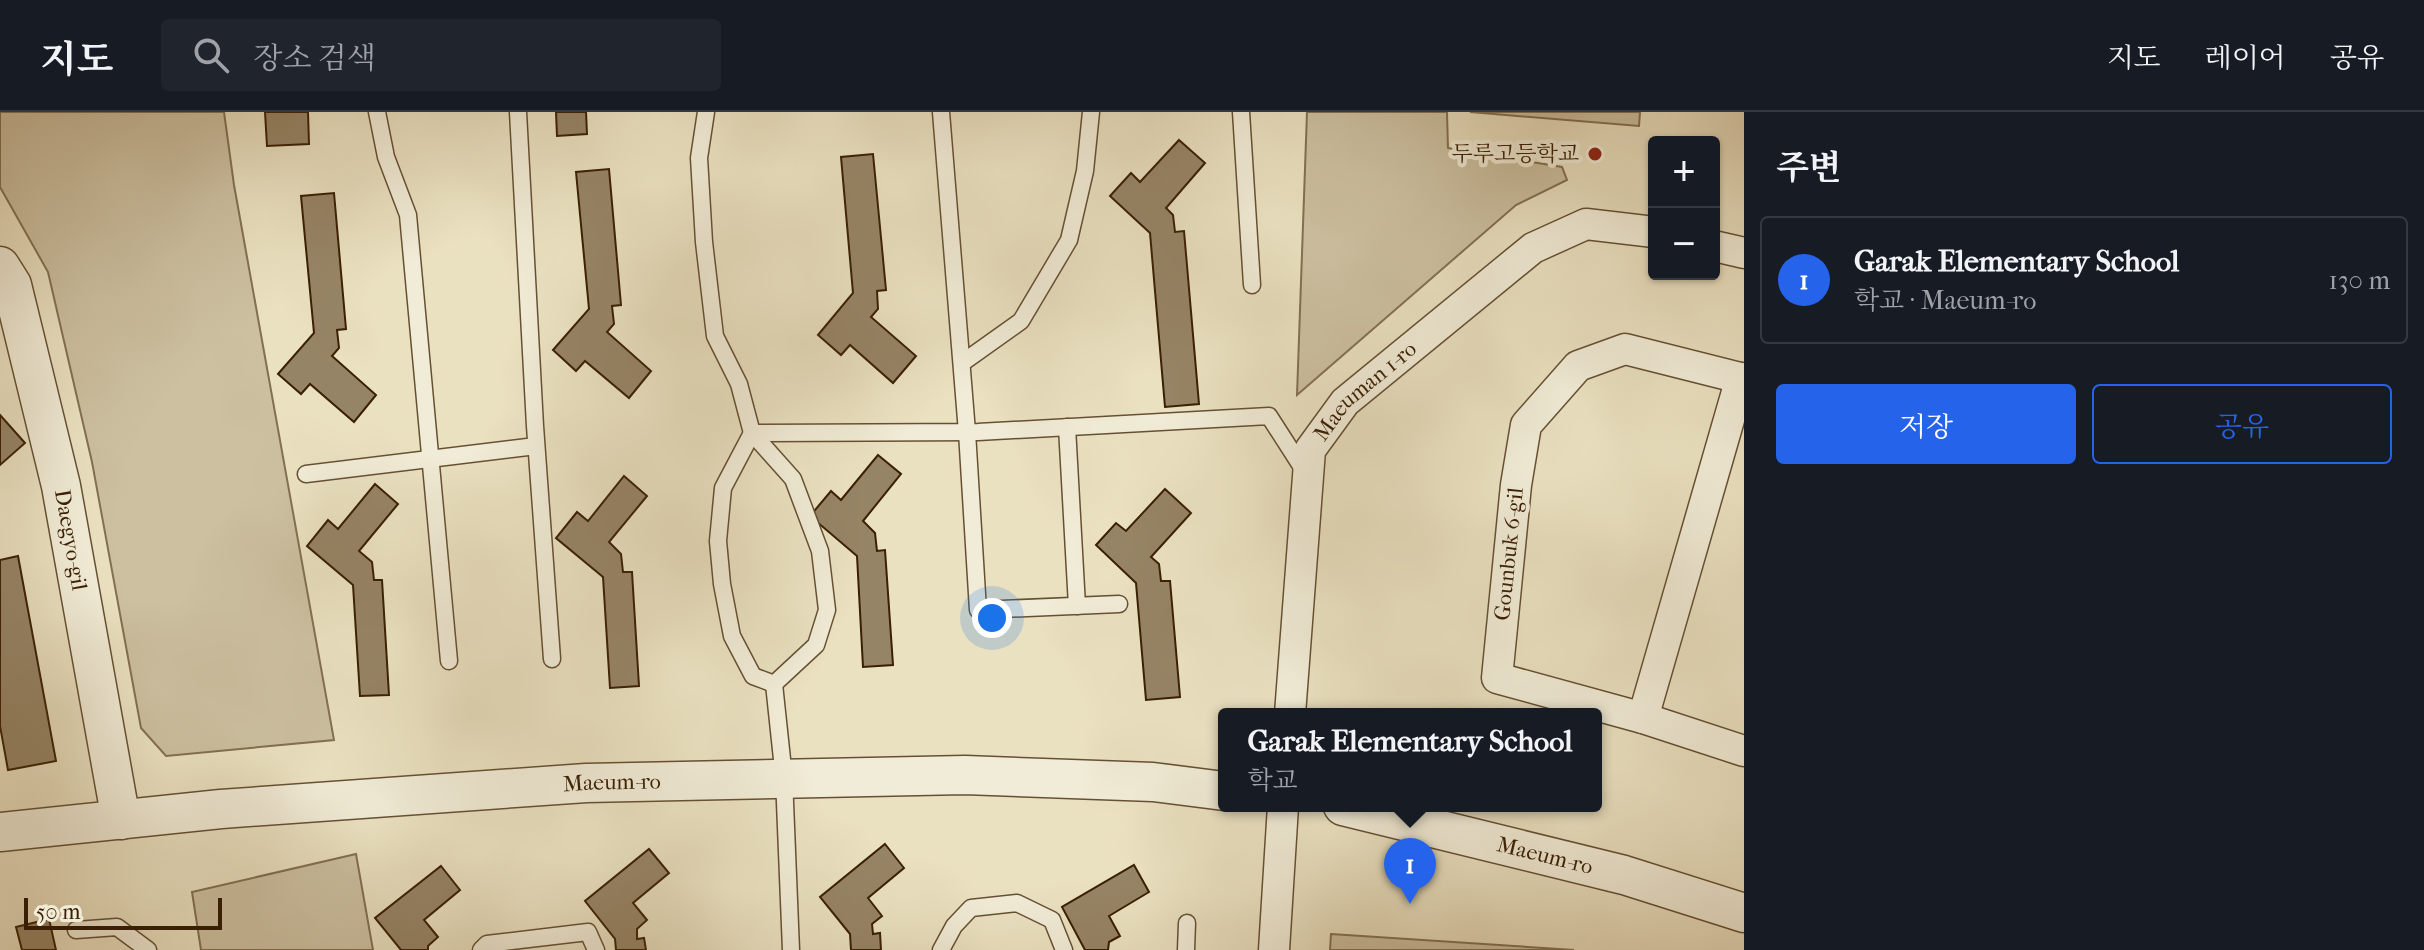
<!DOCTYPE html>
<html lang="ko">
<head>
<meta charset="utf-8">
<style>
	:root { --surface:#171b24; --page:#20242c; --text:#f1f3f6; --muted:#9ea1a6; --line:#363941; --accent:#2563eb }
	body { margin:0; font-family:"IM FELL French Canon","Noto Serif KR",serif; background:var(--page); color:var(--text) }
	.controls { position:absolute; right:24px; top:24px; display:grid; overflow:hidden; border-radius:8px; box-shadow:0 2px 6px #0004 }
	.controls button { width:72px; height:72px; display:grid; place-items:center; padding:0; border:0; border-bottom:2px solid var(--line); background:var(--surface); color:var(--text); font:40px sans-serif }
	.scale { position:absolute; left:24px; bottom:20px; width:198px; box-sizing:border-box; padding-left:8px; border:4px solid #3a1f04; border-top:0; font-size:22px; line-height:28px; white-space:nowrap; color:#3a1f04; -webkit-text-stroke:6px #f1ecd7; paint-order:stroke }
	.you { position:absolute; left:992px; top:506px; width:28px; height:28px; margin:-20px; border:6px solid #fff; border-radius:50%; background:#1a73e8; box-shadow:0 0 0 12px #1a73e833 }
	.badge { display:grid; place-items:center; width:52px; height:52px; border-radius:50%; background:var(--accent); color:#fff; font-size:26px; font-weight:700 }
	.pin { position:absolute; translate:-50% -66px; filter:drop-shadow(0 2px 4px #0008) }
	.pin::after { content:''; position:absolute; top:42px; width:28px; height:24px; background:inherit; clip-path:polygon(0 0,100% 0,50% 100%) }
	.popup { position:absolute; left:1218px; top:596px; width:384px; height:104px; box-sizing:border-box; display:grid; place-content:center; border-radius:8px; background:var(--surface); filter:drop-shadow(0 2px 6px #0005); font-size:26px; white-space:nowrap; color:var(--muted) }
	.popup b { font-size:30px; color:var(--text) }
	.popup::after { content:''; position:absolute; left:50%; top:100%; margin-left:-16px; border:16px solid transparent; border-top-color:var(--surface) }
	.list { margin:0; padding:0; list-style:none }
	h2 { display:flex; justify-content:space-between; align-items:center; height:104px; margin:0; padding:0 32px; font-size:34px }
	h2 small { font-size:26px; font-weight:400; color:var(--muted) }
	.list li { display:grid; grid-template-columns:52px 1fr auto; gap:24px; align-items:center; box-sizing:border-box; height:128px; margin:0 16px 16px; padding:0 16px; border:2px solid var(--line); border-radius:8px }
	.list b { display:block; font-size:30px; white-space:nowrap }
	.list p { margin:0; font-size:26px; white-space:nowrap; color:var(--muted) }
	.list em { font-size:26px; font-style:normal; color:var(--muted) }
	.actions { display:flex; gap:16px; padding:24px 32px }
	.actions a { flex:1; padding:18px 0; border:2px solid var(--accent); border-radius:8px; text-align:center; font-size:28px; color:var(--accent) }
	.actions .main { background:var(--accent); color:#fff }
	.icon { flex:none; width:44px; height:44px; fill:none; stroke:currentColor; stroke-width:2; stroke-linecap:round; stroke-linejoin:round }
	.map { position:relative; flex:none; width:1744px; height:838px; overflow:hidden }
	header { display:flex; align-items:center; gap:48px; box-sizing:border-box; height:112px; padding:0 40px; background:var(--surface); border-bottom:2px solid var(--line) }
	header strong { font-size:38px }
	nav { display:flex; gap:44px; margin-inline-start:auto; font-size:28px }
	.search { width:560px; height:72px; background:var(--page); display:flex; align-items:center; gap:20px; box-sizing:border-box; padding:0 28px; border-radius:8px; color:var(--muted); font-size:30px }
	main { display:flex }
	aside { flex:1; background:var(--surface) }
	.map>svg:first-child { display:block }
</style>
</head>
<body>
<header>
<strong>지도</strong>
<div class="search"><svg class="icon" aria-label="search" viewBox="0 0 24 24"><circle cx="10" cy="10" r="6"/><path d="M15 15l6 6"/></svg>장소 검색</div>
<nav><a>지도</a><a>레이어</a><a>공유</a></nav>
</header>
<main>
<div class="map">
<svg width="1744" height="838" viewBox="0 0 1744 838">
	<rect width="100%" height="100%" fill="#eae1c1"/>
	<filter id="stains"><feTurbulence type="fractalNoise" baseFrequency=".0025" numOctaves="4"/><feColorMatrix values="0 0 0 0 .2 0 0 0 0 .09 0 0 0 0 .02 0 0 0 .5 -.17"/></filter>
	<radialGradient id="worn" r=".72"><stop offset=".6" stop-color="#630" stop-opacity="0"/><stop offset="1" stop-color="#630" stop-opacity=".3"/></radialGradient>
	<!-- green -->
	<g fill="#ccc0a1" stroke="#837052" stroke-width="2">
		<path d="M0,0h224l10,73 100,555 -168,16 -25,-28 -49,-266 -44,-190 -48,-85z"/>
		<path d="M1307,0h140l1,36 114,19 5,13 -51,25 -219,190z"/>
		<path d="M1470,0h170l-1,14z"/>
		<path d="M356,742l17,96h-172l-9,-58z"/>
		<path d="M1331,822l243,16h-244z"/>
	</g>
	<!-- building -->
	<g fill="#968466" stroke="#3a1f04" stroke-width="2">
		<path d="M265,0h43l1,32 -42,2z"/>
		<path d="M556,0h30l1,22 -30,2z"/>
		<path d="M1179,28l26,23 -39,45 7,7 2,17 9,-1 15,173 -34,3 -15,-174 -40,-37 21,-23 9,9z"/>
		<path d="M873,42l13,136 -9,1 1,18 -7,8 45,39 -23,27 -43,-38 -9,10 -23,-20 35,-42 -12,-136z"/>
		<path d="M609,57l12,136 -9,1 2,18 -7,8 44,39 -22,27 -44,-37 -9,10 -23,-21 36,-41 -13,-137z"/>
		<path d="M334,81l12,136 -9,1 2,18 -7,8 44,39 -22,27 -44,-38 -9,10 -23,-20 36,-41 -13,-137z"/>
		<path d="M0,303l25,28 -25,22z"/>
		<path d="M878,343l23,19 -38,47 12,12 2,18 8,-1 8,115 -30,2 -6,-111 -47,-40 21,-25 10,9z"/>
		<path d="M624,364l23,20 -38,46 12,12 2,18h9l7,114 -29,2 -7,-111 -47,-39 21,-26 11,9z"/>
		<path d="M375,372l23,20 -39,47 13,11 2,18h8l7,115 -29,1 -7,-111 -46,-39 21,-26 10,9z"/>
		<path d="M1165,377l26,24 -40,44 8,7 2,17h9l10,116 -34,3 -10,-117 -40,-38 20,-22 10,8z"/>
		<path d="M18,444l38,205 -48,9 -8,-44v-166z"/>
		<path d="M885,732l19,24 -36,30 14,18 -10,8 1,10 7,-1 1,17h-30l-1,-16 -30,-37z"/>
		<path d="M649,737l20,24 -36,30 14,17 -10,9v10l7,-1 2,12h-30l-1,-11 -30,-38z"/>
		<path d="M1134,753l15,27 -40,24 11,20 -11,6 -1,8h-23l-23,-43z"/>
		<path d="M441,754l19,24 -36,30 14,17 -10,9v4h-27l-26,-32z"/>
		<path d="M49,807l7,31h-34l-6,-23z"/>
	</g>
	<g fill="none" stroke-linecap="round" stroke-linejoin="round">
		<!-- service casing -->
		<g stroke="#665033" stroke-width="19">
			<g id="service">
				<path d="M377,0l9,45 22,58 41,446"/>
				<path d="M518,0l17,314 17,233"/>
				<path d="M706,0l-7,46 5,84 11,94 24,48 13,49 41,46 27,72 7,59 -11,35 -42,39"/>
				<path d="M941,0l26,320 11,178 141,-6"/>
				<path d="M1241,0l11,173"/>
				<path d="M962,251l59,-42 48,-81 16,-69 6,-59"/>
				<path d="M1067,315l10,179"/>
				<path d="M752,321l226,-1 291,-16 36,56"/>
				<path d="M752,321l-29,55 -5,53 4,43 10,52 21,40 21,8"/>
				<path d="M306,362l230,-28"/>
				<path d="M774,572l10,94 7,172"/>
				<path d="M76,818l41,-3 31,23"/>
				<path d="M481,838l6,-6 101,-12 8,18"/>
				<path d="M941,838l13,-24 17,-18 46,-5 35,17 12,30"/>
				<path d="M1186,838l1,-27"/>
			</g>
		</g>
		<!-- minor casing -->
		<g stroke="#665033" stroke-width="33">
			<g id="minor">
				<path d="M1714,134l30,7"/>
				<path d="M1744,267l-119,-30 -47,17 -52,59 -10,60 -19,193 146,40 101,33"/>
				<path id="s1" d="M1290,602l20,-264 35,-48 188,-154 53,-24 68,8"/>
				<path d="M1643,606l98,-340"/>
				<path d="M1274,838l9,-144"/>
			</g>
		</g>
		<!-- tertiary casing -->
		<g stroke="#665033" stroke-width="41">
			<g id="tertiary">
				<path id="s2" d="M0,154l12,19 49,201 60,334"/>
				<path id="s3" d="M1343,694l281,69 120,38"/>
				<path id="s4" d="M0,720l221,-23 365,-26 379,-8 188,7 71,9"/>
			</g>
		</g>
		<!-- service -->
		<use href="#service" stroke="#f1ecd7" stroke-width="16"/>
		<!-- minor -->
		<use href="#minor" stroke="#f1ecd7" stroke-width="30"/>
		<!-- tertiary -->
		<use href="#tertiary" stroke="#f1ecd7" stroke-width="38"/>
	</g>
	<!-- markers -->
	<circle fill="#8f2418" stroke="#f1ecd7" stroke-width="3" cx="1595" cy="42" r="8"/>
	<g text-anchor="middle" dominant-baseline="central" stroke-width="8" stroke-linejoin="round" paint-order="stroke">
		<!-- poi labels -->
		<g font-size="22" fill="#3a1f04" stroke="#f1ecd7" text-anchor="end">
			<text x="1579" y="42">두루고등학교</text>
		</g>
		<!-- street labels -->
		<g font-size="22" fill="#3a1f04" stroke="#f1ecd7">
			<text stroke="none"><textPath href="#s1" startOffset="346">Maeuman 1-ro</textPath></text>
			<text stroke="none"><textPath href="#s2" startOffset="284">Daegyo-gil</textPath></text>
			<text transform="translate(1509 442) rotate(-84)">Gounbuk 6-gil</text>
			<text stroke="none"><textPath href="#s4" startOffset="614">Maeum-ro</textPath></text>
			<text stroke="none"><textPath href="#s3" startOffset="208">Maeum-ro</textPath></text>
		</g>
	</g>
	<rect width="100%" height="100%" filter="url(#stains)"/>
	<rect width="100%" height="100%" fill="url(#worn)"/>
</svg>
<div class="controls">
<button>+</button>
<button>−</button>
</div>
<div class="scale">50 m</div>
<div class="you"></div>
<div class="pin badge" style="left:1410px;top:792px">1</div>
<div class="popup"><b>Garak Elementary School</b>학교</div>
</div>
<aside>
<h2>주변<small></small></h2>
<ul class="list">
<li><span class="badge">1</span><div><b>Garak Elementary School</b><p>학교 · Maeum-ro</p></div><em>130 m</em></li>
</ul>
<div class="actions"><a class="main">저장</a><a>공유</a></div>
</aside>
</main>
</body>
</html>
